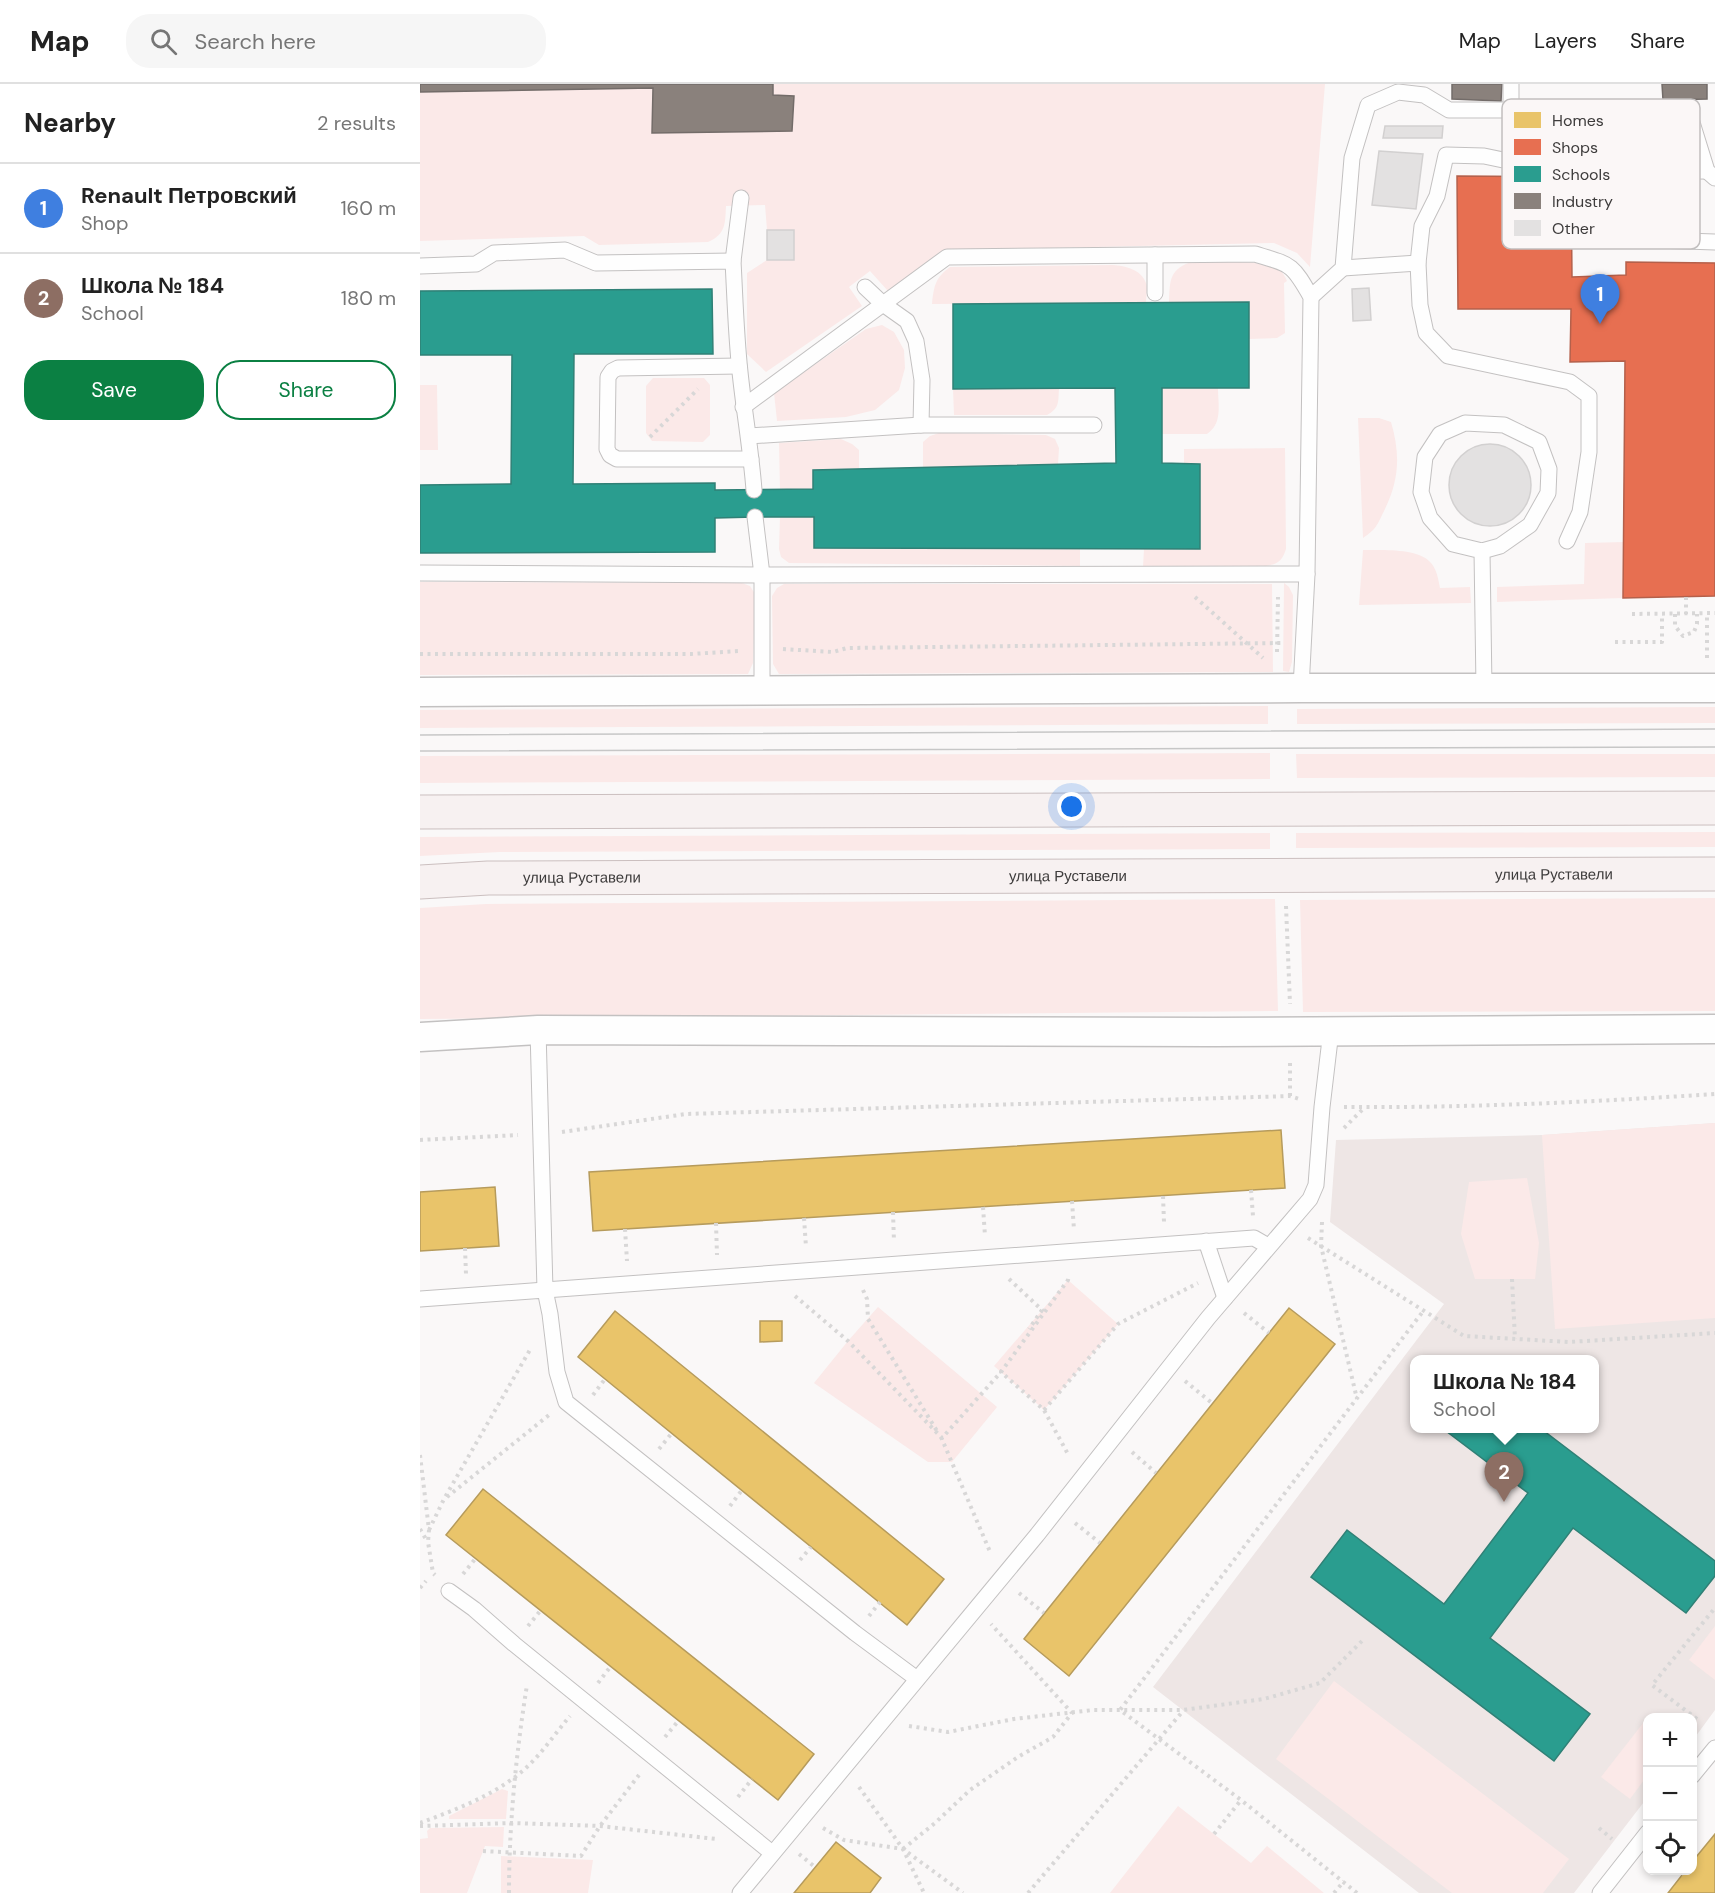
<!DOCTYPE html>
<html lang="en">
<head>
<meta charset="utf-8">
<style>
	:root { --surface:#fff; --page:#f6f6f6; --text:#222; --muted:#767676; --line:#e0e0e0; --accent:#0b8043 }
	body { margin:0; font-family:"DM Sans",sans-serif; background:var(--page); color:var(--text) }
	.controls { position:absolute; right:18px; bottom:18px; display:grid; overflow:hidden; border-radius:12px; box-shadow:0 3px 9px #0003 }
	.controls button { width:54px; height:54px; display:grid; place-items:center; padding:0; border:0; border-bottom:2px solid var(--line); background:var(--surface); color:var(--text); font:30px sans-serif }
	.you { position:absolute; left:652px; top:723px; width:21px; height:21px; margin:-15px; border:4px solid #fff; border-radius:50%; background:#1a73e8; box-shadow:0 0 0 9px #1a73e833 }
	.badge { display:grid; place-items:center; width:39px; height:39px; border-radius:50%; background:var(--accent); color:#fff; font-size:20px; font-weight:700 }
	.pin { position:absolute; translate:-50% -50px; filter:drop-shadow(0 2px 3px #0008) }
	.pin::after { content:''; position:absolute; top:32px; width:21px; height:18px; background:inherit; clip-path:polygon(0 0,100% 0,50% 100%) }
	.popup { position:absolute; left:990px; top:1271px; width:189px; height:78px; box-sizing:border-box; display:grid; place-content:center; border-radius:12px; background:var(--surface); filter:drop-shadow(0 2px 4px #0005); font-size:20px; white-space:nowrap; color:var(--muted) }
	.popup b { font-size:22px; color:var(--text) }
	.popup::after { content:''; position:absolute; left:50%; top:100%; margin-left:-12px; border:12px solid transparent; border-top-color:var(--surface) }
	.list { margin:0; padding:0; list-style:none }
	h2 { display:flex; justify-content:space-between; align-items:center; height:78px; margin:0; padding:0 24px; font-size:26px }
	h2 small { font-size:20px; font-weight:400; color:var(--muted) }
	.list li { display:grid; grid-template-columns:39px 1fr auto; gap:18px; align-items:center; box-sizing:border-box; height:90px; padding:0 24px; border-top:2px solid var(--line) }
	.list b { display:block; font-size:22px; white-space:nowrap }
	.list p { margin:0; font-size:20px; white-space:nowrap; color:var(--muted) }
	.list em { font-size:20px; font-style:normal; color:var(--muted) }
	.actions { display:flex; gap:12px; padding:18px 24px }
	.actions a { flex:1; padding:14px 0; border:2px solid var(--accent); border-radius:24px; text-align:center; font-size:21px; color:var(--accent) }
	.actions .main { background:var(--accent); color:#fff }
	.icon { flex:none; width:33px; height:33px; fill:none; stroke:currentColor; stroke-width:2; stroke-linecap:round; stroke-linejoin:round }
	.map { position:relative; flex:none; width:1295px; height:1809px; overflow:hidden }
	header { display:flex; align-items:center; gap:36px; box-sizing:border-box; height:84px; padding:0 30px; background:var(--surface); border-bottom:2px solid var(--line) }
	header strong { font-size:28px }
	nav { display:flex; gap:33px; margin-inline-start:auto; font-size:21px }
	.search { width:420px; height:54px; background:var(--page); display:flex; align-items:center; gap:15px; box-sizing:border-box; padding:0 21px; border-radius:24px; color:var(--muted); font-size:22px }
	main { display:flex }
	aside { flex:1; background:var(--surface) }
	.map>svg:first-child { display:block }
</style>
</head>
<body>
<header>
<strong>Map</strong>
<div class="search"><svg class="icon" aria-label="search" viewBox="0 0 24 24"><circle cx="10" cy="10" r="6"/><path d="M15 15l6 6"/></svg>Search here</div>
<nav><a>Map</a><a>Layers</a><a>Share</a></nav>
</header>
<main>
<aside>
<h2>Nearby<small>2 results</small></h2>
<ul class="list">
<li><span class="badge" style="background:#3f7fe0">1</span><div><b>Renault Петровский</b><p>Shop</p></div><em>160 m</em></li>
<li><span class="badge" style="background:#8d6e63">2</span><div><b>Школа № 184</b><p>School</p></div><em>180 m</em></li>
</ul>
<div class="actions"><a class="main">Save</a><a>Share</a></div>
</aside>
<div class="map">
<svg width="1295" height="1809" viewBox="0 0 1295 1809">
	<rect width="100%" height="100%" fill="#faf8f8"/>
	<!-- built -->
	<path fill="#eee6e5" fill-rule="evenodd" d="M1295,1039v587l-22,30 -1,-22h-44l-1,80 -73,95h-155l-266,-206 291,-383 -114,-82 6,-82 206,-5zM994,1276h180v68h-180z"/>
	<!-- green -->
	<g fill="#fbe9e8">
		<path d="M353,0h552l-15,183 -13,-14 -23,-10 -321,7 -65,41 -18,-20 -21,16 13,19 -96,66 -19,-18v-81l20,-13h27v-29l-27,-1 -2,-25 -39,1c-1,18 0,28 -18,36l-109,3 -15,-9 -164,5v-149l233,-4v45l139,-2 2,-34 -21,-2z"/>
		<path d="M774,177c18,1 71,-1 85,8 4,3 6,8 8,12l-3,2 1,50 -8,5 -28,1 -80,-36c1,-24 0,-34 25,-42z"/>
		<path d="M693,181c12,1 28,4 33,18 2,5 0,14 0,20l-214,1c2,-18 3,-26 18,-37z"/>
		<path d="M462,241l12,7 10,18 1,18 -6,22 -24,20 -29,7 -69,4 -3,-28 92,-64z"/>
		<path d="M233,294h51l6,7v50l-7,7 -51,-1 -6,-8v-47z"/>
		<path d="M17,301l1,65h-18v-65z"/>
		<path d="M742,304h56c0,17 5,35 -11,46h-45z"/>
		<path d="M533,305h106c-1,13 1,19 -12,26h-93z"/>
		<path d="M938,334h21l12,4c10,34 8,60 -8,91 -6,13 -8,17 -20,25z"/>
		<path d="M519,349l107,2 9,4 4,9 -1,16 -135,3v-25l7,-6z"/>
		<path d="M421,355l11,5 7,6v19l-45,1 -1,19 -33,1 -1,-47z"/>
		<path d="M865,364l1,101c-5,16 -11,15 -26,18h-117l1,-18h56v-84l-16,-1v-15z"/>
		<path d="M360,433h34v30l266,2v17l-291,-3 -8,-6 -2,-8z"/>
		<path d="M1204,458l-1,56 -126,4v-15l87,-3 1,-41z"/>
		<path d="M943,466c17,0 54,-2 66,11 8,7 9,18 11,27l30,-1 1,16 -112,2z"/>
		<path d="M0,498l322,1 8,3 5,8 -2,69 -5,11 -328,1z"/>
		<path d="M864,499l5,4 4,8 -1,67 -3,10 -6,-1z"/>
		<path d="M364,500h488l1,88 -494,2 -6,-10 -1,-68 5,-8z"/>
		<path d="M848,622v18l-848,4v-18z"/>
		<path d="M1295,623v16l-418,1v-15z"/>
		<path d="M850,669v26l-850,4v-27z"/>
		<path d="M876,670h419v23l-418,1z"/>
		<path d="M1295,748v15l-419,1v-15z"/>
		<path d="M850,749v16l-770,3 -80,4v-19z"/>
		<path d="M1295,814v113l-412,1 -3,-112z"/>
		<path d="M855,815l3,112 -858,8v-111l66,-4z"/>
		<path d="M1295,1039v195l-160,11 -13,-194z"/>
		<path d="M1107,1094l12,65 -4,36h-60l-14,-45 8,-52z"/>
		<path d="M648,1196l50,44 -74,86 -50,-44z"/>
		<path d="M458,1223l119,100 -45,55h-24l-114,-79 34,-42z"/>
		<path d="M1295,1542v54l-26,-20z"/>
		<path d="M914,1597l235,178 -26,34h-91l-176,-134z"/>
		<path d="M1227,1634v58l-17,23 -29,-22z"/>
		<path d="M82,1705l6,2 -2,28h-57v-3z"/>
		<path d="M758,1722l73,57 16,-17 57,47h-214z"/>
		<path d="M84,1743l-1,20 -18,-1 -18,47h-47v-54l8,-1 -1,-7 3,-3z"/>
		<path d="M81,1772l92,4 -5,33h-87z"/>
	</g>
	<!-- homes -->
	<g fill="#e9c46a" stroke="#b69b5c" stroke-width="1.5">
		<path d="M861,1046l4,58 -692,43 -4,-59z"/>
		<path d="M75,1103l4,59 -79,5v-59z"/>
		<path d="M869,1224l46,36 -266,332 -45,-37z"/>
		<path d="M195,1227l329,268 -37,46 -329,-268z"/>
		<path d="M340,1237h22v20l-22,1z"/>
		<path d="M63,1405l331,265 -36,46 -332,-265z"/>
		<path d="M1295,1750v59h-47l18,-23h6v-8z"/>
		<path d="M416,1758l45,36 -11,15h-76z"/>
	</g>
	<!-- shops -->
	<path fill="#e76f51" stroke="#b4604b" stroke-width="1.5" d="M1037,92l114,1 1,100 54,-2v-13l89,1v333l-92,2 2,-237 -55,1 1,-53h-113z"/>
	<!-- schools -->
	<g fill="#2a9d8f" stroke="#308076" stroke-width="1.5">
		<path d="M292,205l1,65h-139l-1,130 142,-1v7l98,-1v-19l303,-7 -1,-75 -162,1v-85l296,-2v86h-87v75l38,1v85l-386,-1v-31h-59l-40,1v34l-295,1v-68l91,-1 1,-129h-92v-64z"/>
		<path d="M1022,1344h98l175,133v15l-29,37 -113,-85 -83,110 100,76 -36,47 -243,-184 36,-47 97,74 84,-111z"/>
	</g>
	<!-- industry -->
	<g fill="#8a817c" stroke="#736c69" stroke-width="1.5">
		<path d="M0,0h353v11l21,1 -2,35 -140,2 1,-45 -233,4z"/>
		<path d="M1032,0h50l-1,17 -49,-2z"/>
		<path d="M1242,0h45v15l-44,1z"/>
	</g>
	<!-- building -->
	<g fill="#e3e1e1" stroke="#d2d0d0" stroke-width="1.5">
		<path d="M965,42h58l-1,12h-59z"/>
		<path d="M959,67l44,3 -7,55 -44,-4z"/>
		<rect x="347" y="146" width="27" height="30"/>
		<path d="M949,204l2,32 -18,1 -1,-32z"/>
		<circle cx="1070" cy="401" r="41"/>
	</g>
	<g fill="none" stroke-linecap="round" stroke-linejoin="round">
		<!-- lane casing -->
		<g stroke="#c3c1c1" stroke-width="17">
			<g id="lane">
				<path d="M1091,26v-26"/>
				<path d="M1131,29l30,45 25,14 101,-1"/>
				<path d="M1107,81l-43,-9 -38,-1 -9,41 -15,30 -4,37 2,42 6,28 22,23 122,26 19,14v56l-9,60 -13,29"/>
				<path d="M1176,154l119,4"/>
				<path d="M735,171v38"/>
				<path d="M313,177l8,-63"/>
				<path d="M0,182l56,-2 18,-11 71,-3 31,13 137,-2c2,37 3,74 7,111 4,39 11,78 14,118"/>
				<path d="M923,184l75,-5"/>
				<path d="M445,203l18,17 24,17 9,20 6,39 -1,45"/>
				<path d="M891,213l32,-29 9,-110 16,-53 30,-13 26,3 25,15h62l40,3 139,3 17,55 8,7"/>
				<path d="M319,282l-121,2 -6,3 -4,6 -1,72 3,6 7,4h134"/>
				<path d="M323,323l204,-150 308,-3c36,11 37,9 56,43l-4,277 -6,114"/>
				<path d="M329,352l172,-11h173"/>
				<path d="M1062,467l-29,-7 -23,-26 -9,-26 4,-35 15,-23 25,-11 39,2 35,17 10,27 -1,24 -18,32 -30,21 -18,5 2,137"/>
				<path d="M0,489l342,2 -7,-58"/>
				<path d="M342,606v-115l545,-1"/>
				<path d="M118,946l7,260 709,-52 14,8"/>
				<path d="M786,1157l19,57"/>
				<path d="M0,1215l125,-9 5,24 7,58 9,30 289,231 62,46"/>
				<path d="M29,1507l25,18 40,35 258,209"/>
				<path d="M1272,1692l23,-28"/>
				<path d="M320,1809l297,-358 171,-217 102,-119 6,-14 6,-78 9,-76"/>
				<path d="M1180,1809l48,-61"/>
			</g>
		</g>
		<!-- street casing -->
		<g stroke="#c3c1c1" stroke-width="31">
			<g id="street">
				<path d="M0,608l881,-4h414"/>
				<path d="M0,953l118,-7 675,2 502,-3"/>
			</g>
		</g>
		<!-- primary casing -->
		<g stroke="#cbbfbf" stroke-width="35">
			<g id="primary">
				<path d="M0,728l1295,-4"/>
				<path id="s1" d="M0,798l68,-4 1227,-4"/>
			</g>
		</g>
		<!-- path -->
		<g stroke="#d8d7d7" stroke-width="4" stroke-dasharray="3 4.5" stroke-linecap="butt">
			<path d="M230,353l48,-48"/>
			<path d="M775,513l68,61"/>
			<path d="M1266,513v17"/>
			<path d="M1212,530l83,-1"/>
			<path d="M1255,530v12l8,10 11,-4 3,-8v-10"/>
			<path d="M1195,558h47v-28"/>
			<path d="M363,565l50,3 14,-4 435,-5"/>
			<path d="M857,568l1,-55"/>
			<path d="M0,570h271l48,-3"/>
			<path d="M1287,574v-45"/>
			<path d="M866,822l4,98"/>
			<path d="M870,1012v-35"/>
			<path d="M924,1023c124,1 247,-5 371,-13"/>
			<path d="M924,1044l20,-20"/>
			<path d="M142,1048l124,-18 604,-18 12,4"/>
			<path d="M0,1056l98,-5"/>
			<path d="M831,1106l2,26"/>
			<path d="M743,1112l1,26"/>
			<path d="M652,1117l2,29"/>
			<path d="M563,1123l2,29"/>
			<path d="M473,1128l1,30"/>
			<path d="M384,1134l2,29"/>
			<path d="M902,1138l-1,24 36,153"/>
			<path d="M296,1139l1,32"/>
			<path d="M205,1145l2,32"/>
			<path d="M888,1154l156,98 105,6 146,-9"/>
			<path d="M45,1164l1,26"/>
			<path d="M589,1195l33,31 -13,19"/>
			<path d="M1092,1195l3,60"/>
			<path d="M443,1206l4,9 1,20 69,112"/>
			<path d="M375,1212l53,45 94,97 59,-66 67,-92 1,-5"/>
			<path d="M824,1229l25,20"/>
			<path d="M582,1286l-1,2 43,38 25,46"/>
			<path d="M765,1297l27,22"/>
			<path d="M173,1311l12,-16"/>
			<path d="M624,1326l74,-86 80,-41"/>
			<path d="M521,1353l50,117"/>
			<path d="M239,1365l13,-16"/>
			<path d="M712,1368l24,21"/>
			<path d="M0,1371l9,75 -1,12 5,31 2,2"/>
			<path d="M27,1413l102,-82"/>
			<path d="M310,1422l12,-16"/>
			<path d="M655,1439l25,20"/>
			<path d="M0,1445l7,12"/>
			<path d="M9,1446l15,-31 87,-151"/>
			<path d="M380,1476l11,-13"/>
			<path d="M43,1490l13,-16"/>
			<path d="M0,1504l6,-7"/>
			<path d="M599,1509l25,20"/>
			<path d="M449,1532l11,-14"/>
			<path d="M108,1542l13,-16"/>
			<path d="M178,1599l13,-17"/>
			<path d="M1277,1635l-45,-34 63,-77"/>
			<path d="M489,1642l39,6 66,-13 79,-9h90l81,-11 56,-16 42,-42"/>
			<path d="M245,1653l14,-17"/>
			<path d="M439,1703l44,62 21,44"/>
			<path d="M318,1713l14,-18"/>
			<path d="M0,1739c40,-15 84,-31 114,-63 13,-14 24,-30 36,-44"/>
			<path d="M0,1742l91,-3 89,3 116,13"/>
			<path d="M403,1744l21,12 59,9 60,44"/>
			<path d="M1179,1744l13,11"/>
			<path d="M794,1750l27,-34"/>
			<path d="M483,1765l32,-26 35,-33 48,-33 35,-20 19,-24 -81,-89"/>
			<path d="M63,1767l98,5 19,-30 39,-51"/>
			<path d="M379,1770l16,13"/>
			<path d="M1257,1786l6,5"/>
			<path d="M89,1809c0,-69 7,-139 18,-208"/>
			<path d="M608,1809l155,-182"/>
			<path d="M914,1809l10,-12"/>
			<path d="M937,1809l-116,-93 -121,-90 304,-400"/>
		</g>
		<!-- lane -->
		<use href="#lane" stroke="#fefefe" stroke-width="15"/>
		<!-- street -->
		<use href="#street" stroke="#fefefe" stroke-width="28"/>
		<!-- primary -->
		<use href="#primary" stroke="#f7f1f1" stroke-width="33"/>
		<!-- tram -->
		<g stroke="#c7c7c7" stroke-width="1.5">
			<path d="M0,651l1295,-6"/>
			<path d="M0,667l1295,-4"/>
		</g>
	</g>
	<g text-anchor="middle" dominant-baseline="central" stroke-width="6" stroke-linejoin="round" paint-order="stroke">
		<!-- street labels -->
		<g font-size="15" fill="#3e3c3c" stroke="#fbf7f7">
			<text stroke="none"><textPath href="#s1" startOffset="1134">улица Руставели</textPath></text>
			<text stroke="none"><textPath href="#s1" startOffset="648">улица Руставели</textPath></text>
			<text stroke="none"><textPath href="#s1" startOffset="162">улица Руставели</textPath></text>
		</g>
	</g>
	<!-- legend -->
	<rect x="1082" y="15" width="198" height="150" rx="9" fill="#fbf7f7" stroke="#c2bfbf" stroke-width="1.5"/>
	<rect x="1094" y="28" width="27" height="16" fill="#e9c46a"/>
	<rect x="1094" y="55" width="27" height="16" fill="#e76f51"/>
	<rect x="1094" y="82" width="27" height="16" fill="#2a9d8f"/>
	<rect x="1094" y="109" width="27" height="16" fill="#8a817c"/>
	<rect x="1094" y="136" width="27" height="16" fill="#e3e1e1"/>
	<g font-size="16" fill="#3e3c3c">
		<text x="1132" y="42">Homes</text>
		<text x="1132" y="69">Shops</text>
		<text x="1132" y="96">Schools</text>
		<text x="1132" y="123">Industry</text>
		<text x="1132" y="150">Other</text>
	</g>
</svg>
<div class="controls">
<button>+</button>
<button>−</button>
<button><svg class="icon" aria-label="locate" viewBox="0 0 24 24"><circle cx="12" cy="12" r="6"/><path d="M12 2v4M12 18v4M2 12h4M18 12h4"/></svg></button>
</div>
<div class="you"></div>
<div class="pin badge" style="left:1180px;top:240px;background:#3f7fe0">1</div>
<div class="pin badge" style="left:1084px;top:1418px;background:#8d6e63">2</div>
<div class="popup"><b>Школа № 184</b>School</div>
</div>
</main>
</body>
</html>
